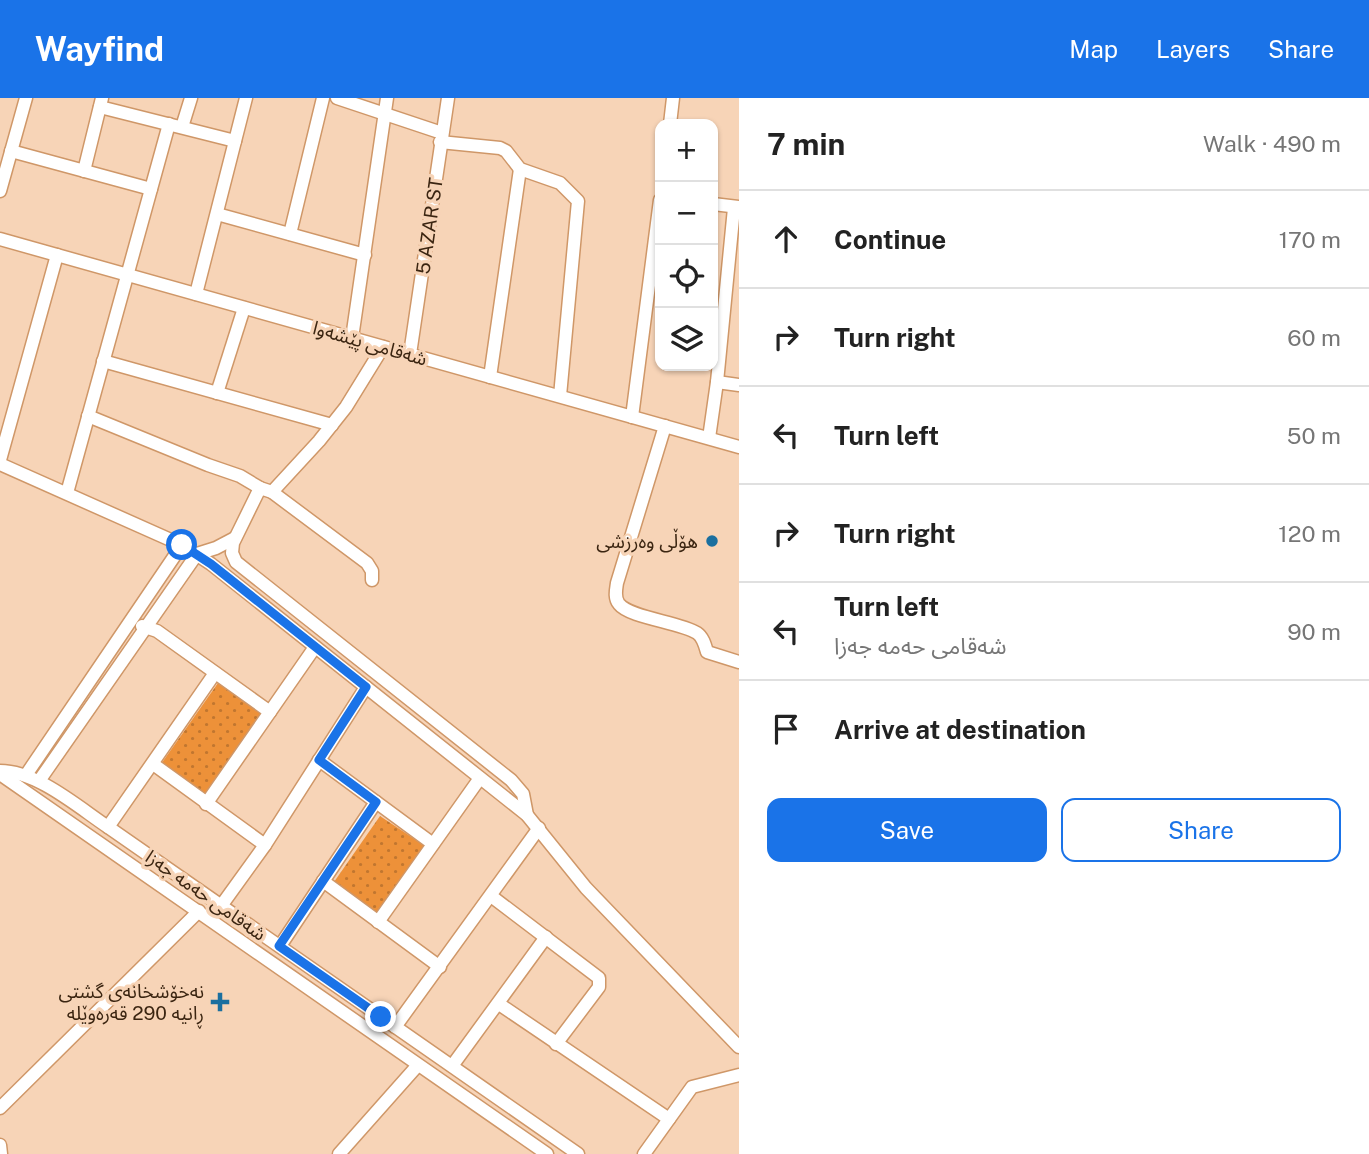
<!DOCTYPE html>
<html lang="en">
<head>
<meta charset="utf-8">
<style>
	:root { --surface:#fff; --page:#f2f2f2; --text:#222; --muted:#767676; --line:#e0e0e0; --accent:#1a73e8 }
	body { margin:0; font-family:"Public Sans","Noto Sans Arabic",sans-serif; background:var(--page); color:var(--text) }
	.controls { position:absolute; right:21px; top:21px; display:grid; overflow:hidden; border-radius:14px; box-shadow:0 2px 5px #0004 }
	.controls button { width:63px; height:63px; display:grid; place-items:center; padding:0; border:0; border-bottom:2px solid var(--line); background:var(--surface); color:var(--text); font:35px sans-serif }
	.stop { position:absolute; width:21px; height:21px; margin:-16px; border:5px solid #1a73e8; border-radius:50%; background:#fff }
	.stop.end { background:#1a73e8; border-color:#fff; box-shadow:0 2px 7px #0008 }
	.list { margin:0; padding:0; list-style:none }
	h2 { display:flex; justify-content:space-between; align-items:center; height:91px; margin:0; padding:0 28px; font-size:30px }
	h2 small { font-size:23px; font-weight:400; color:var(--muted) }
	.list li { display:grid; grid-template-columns:46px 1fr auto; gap:21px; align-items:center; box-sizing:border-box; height:98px; padding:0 28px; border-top:2px solid var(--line) }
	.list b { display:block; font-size:26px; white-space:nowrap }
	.list p { margin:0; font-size:23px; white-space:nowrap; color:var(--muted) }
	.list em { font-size:23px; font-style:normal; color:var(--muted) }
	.actions { display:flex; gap:14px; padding:21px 28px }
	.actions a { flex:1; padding:16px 0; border:2px solid var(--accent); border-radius:14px; text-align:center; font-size:24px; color:var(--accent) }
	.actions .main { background:var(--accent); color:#fff }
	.icon { flex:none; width:38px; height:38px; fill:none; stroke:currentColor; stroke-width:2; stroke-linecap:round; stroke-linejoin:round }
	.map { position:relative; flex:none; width:739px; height:1056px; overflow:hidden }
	header { display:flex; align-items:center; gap:42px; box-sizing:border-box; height:98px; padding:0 35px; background:var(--accent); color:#fff }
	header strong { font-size:33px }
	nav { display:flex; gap:38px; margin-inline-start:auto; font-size:24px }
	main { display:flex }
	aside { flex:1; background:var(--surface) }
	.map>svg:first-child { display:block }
</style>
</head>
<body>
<header>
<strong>Wayfind</strong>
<nav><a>Map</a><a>Layers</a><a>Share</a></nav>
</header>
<main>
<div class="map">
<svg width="739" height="1056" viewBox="0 0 739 1056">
	<defs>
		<pattern id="grass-dots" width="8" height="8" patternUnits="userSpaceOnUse" patternTransform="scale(1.75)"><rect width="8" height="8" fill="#ed9139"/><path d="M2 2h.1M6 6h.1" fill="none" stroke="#c1762f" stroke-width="1.8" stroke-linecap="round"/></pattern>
	</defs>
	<rect width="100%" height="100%" fill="#f7d4b7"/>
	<!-- grass -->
	<g fill="url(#grass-dots)">
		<path d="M218,585l44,31 -56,81 -45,-31z"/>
		<path d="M380,718l45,30 -47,68 -44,-32z"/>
	</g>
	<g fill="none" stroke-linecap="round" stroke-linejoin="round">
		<!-- minor casing -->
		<g stroke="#cf9768" stroke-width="15">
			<g id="minor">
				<path d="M337,0l105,35"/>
				<path d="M100,9l135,34"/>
				<path d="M670,26l3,-26"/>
				<path d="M182,29l9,-29"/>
				<path d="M440,44l60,6 6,3 14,18 40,14 18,18 -18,195"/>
				<path d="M11,53l140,38"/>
				<path d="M84,73l18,-73"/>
				<path d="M0,93l26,-93"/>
				<path d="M713,106l26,3"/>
				<path d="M217,116l148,41"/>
				<path d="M290,136l33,-136"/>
				<path d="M0,141l739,208"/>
				<path d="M196,196l50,-196"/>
				<path d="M352,240l35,-240"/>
				<path d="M410,256l38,-256"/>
				<path d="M103,263l229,64"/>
				<path d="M490,279l30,-208"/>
				<path d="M717,284l22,3"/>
				<path d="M217,295l27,-85"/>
				<path d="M88,318l120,49 32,11 20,12 12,4 95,71 5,8v9"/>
				<path d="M632,319l28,-217"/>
				<path d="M665,328l-48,157c-1,7 -3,15 2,21 11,14 61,18 78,29 6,4 8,12 10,19l32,10"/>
				<path d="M709,340l8,-56 17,-174"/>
				<path d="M0,362l57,-205"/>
				<path d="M0,366l182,81 29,19 316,251 59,73 153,159"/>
				<path d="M260,390l-27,55 -1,10 4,9 275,218 12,14 4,21"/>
				<path d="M272,394l47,-51 27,-34 37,-60"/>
				<path d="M67,395l102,-369"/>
				<path d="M142,528l15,5 113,81"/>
				<path d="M319,662l114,84"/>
				<path d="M153,666l112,81"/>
				<path d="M0,673c37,0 78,36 108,56l470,327"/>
				<path d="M0,676l547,380"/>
				<path d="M26,677l156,-230"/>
				<path d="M39,683l158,-227 19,-6 19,-10"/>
				<path d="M206,706l109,-157"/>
				<path d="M108,729l107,-154"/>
				<path d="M323,783l117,86"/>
				<path d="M491,798l108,82v9l-43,57"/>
				<path d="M221,808l44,-61 101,-158"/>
				<path d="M378,824l102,-144"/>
				<path d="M280,848l96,-144"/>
				<path d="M499,906l170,115"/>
				<path d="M395,929l144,-199"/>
				<path d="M452,968l94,-129"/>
				<path d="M0,1010l199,-197"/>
				<path d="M0,1047l1,9"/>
				<path d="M339,1056l79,-89"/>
				<path d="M644,1056l48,-67 47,-12"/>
			</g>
		</g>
		<!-- minor -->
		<use href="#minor" stroke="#fff" stroke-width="12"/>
	</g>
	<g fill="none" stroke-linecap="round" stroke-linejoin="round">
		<!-- route -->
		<path stroke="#1a73e8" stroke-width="9" d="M182,447l29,19 155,123 -47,73 57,42 -97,144 102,71"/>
	</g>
	<!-- markers -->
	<g fill="#1b6f9f" stroke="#f7d4b7" stroke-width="2.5">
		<circle cx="712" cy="443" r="7"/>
		<path d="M216.5 893.5h7v7h7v7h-7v7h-7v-7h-7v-7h7z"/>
	</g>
	<g text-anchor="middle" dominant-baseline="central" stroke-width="7" stroke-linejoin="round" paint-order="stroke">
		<!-- street labels -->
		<g font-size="19" fill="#3b2511" stroke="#f7d4b7">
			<text transform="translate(429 128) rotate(-82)">5 AZAR ST</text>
			<text transform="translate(370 245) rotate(16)">شەقامی پێشەوا</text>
			<text transform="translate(206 797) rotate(35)">شەقامی حەمە جەزا</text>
		</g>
		<!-- poi labels -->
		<g font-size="19" fill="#3b2511" stroke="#f7d4b7" text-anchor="end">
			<text x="698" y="443">هۆڵی وەرزشی</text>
			<text x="204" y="893">نەخۆشخانەی گشتی<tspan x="204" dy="22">ڕانیە 290 قەرەوێلە</tspan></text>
		</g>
	</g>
</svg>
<div class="controls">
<button>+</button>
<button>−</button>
<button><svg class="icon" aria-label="locate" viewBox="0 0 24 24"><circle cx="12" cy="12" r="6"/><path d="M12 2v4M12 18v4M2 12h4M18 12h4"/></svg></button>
<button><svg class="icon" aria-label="layers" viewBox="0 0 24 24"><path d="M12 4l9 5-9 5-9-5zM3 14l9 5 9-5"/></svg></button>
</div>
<div class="stop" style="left:182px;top:447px"></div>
<div class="stop end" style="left:381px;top:919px"></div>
</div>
<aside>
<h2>7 min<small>Walk · 490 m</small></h2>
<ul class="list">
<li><svg class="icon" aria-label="ahead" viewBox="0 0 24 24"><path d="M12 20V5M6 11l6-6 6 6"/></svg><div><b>Continue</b></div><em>170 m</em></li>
<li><svg class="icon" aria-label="right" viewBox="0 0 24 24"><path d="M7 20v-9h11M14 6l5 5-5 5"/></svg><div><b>Turn right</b></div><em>60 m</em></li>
<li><svg class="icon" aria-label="left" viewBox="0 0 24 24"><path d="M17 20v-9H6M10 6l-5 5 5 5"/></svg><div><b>Turn left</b></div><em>50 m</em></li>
<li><svg class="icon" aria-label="right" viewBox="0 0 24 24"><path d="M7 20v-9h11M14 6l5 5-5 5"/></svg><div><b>Turn right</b></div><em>120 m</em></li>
<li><svg class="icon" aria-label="left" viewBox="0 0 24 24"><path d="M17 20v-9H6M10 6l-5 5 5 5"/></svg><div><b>Turn left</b><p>شەقامی حەمە جەزا</p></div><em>90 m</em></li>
<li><svg class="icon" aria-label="arrive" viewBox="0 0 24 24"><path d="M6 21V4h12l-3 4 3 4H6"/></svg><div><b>Arrive at destination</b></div></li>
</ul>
<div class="actions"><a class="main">Save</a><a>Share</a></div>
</aside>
</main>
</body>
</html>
